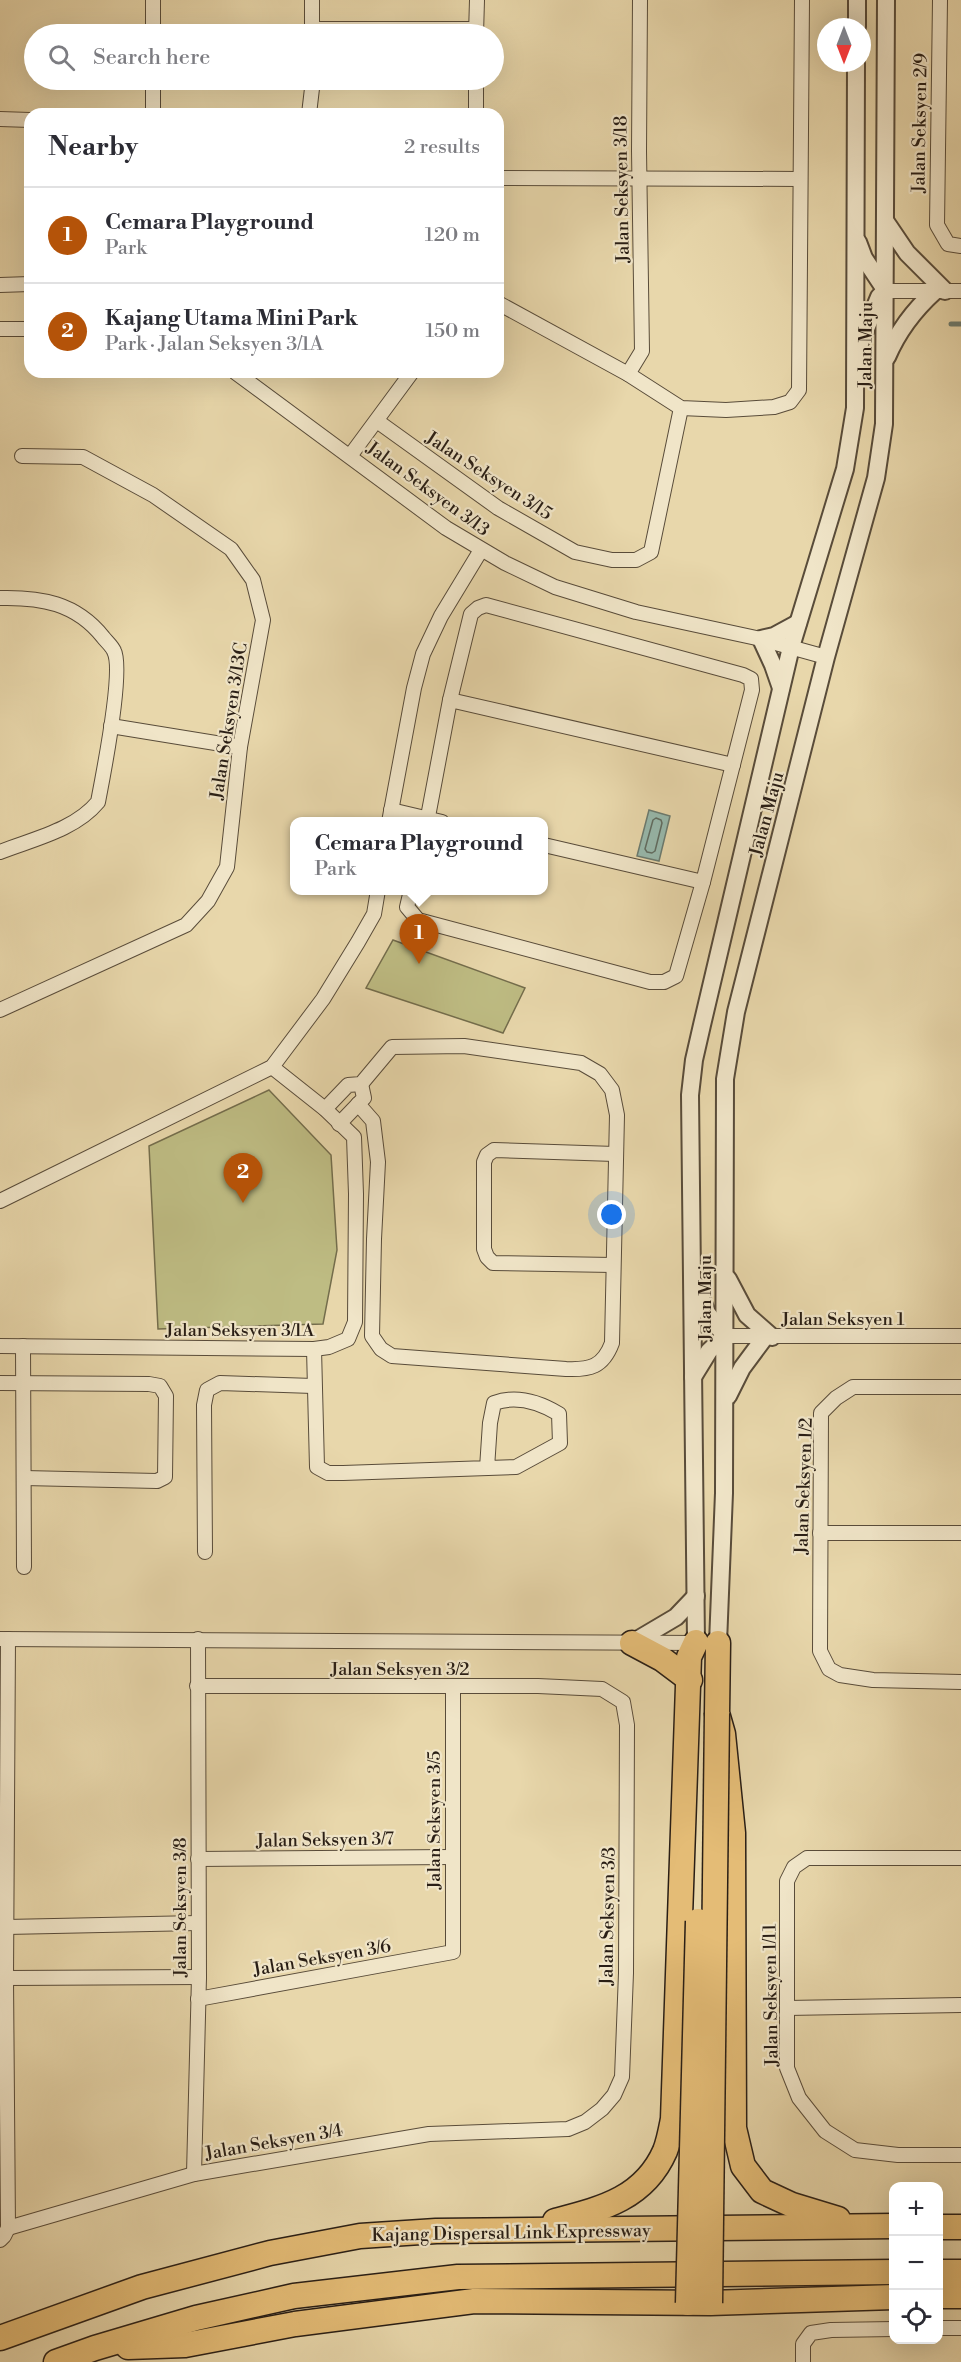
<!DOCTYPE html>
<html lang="en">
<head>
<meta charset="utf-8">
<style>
	:root { --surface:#fff; --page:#f7f7f7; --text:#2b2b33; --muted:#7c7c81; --line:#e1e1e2; --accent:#b45309 }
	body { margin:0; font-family:"Libre Bodoni",serif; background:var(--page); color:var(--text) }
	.controls { position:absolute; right:18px; bottom:18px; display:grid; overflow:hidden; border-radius:12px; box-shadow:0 6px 24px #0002 }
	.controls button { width:54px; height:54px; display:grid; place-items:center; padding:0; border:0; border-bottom:2px solid var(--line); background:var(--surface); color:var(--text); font:30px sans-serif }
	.compass { position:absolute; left:817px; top:18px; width:54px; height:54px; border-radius:50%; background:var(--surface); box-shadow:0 6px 24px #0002; rotate:180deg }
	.you { position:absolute; left:612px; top:1215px; width:21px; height:21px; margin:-15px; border:4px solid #fff; border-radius:50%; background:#1a73e8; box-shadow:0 0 0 9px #1a73e833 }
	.badge { display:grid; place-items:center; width:39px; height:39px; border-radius:50%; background:var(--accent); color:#fff; font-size:20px; font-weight:700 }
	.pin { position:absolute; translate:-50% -50px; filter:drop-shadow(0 2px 3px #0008) }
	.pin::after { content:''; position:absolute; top:32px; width:21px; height:18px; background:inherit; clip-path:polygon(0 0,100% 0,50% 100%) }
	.popup { position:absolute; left:290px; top:817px; width:258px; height:78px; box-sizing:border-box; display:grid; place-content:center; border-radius:12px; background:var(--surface); filter:drop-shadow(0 2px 4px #0005); font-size:20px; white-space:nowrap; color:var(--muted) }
	.popup b { font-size:22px; color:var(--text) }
	.popup::after { content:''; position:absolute; left:50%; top:100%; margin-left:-12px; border:12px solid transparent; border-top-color:var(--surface) }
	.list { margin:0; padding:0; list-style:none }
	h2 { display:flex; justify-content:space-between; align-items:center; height:78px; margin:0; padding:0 24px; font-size:26px }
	h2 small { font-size:20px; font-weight:400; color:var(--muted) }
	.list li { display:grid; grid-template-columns:39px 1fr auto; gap:18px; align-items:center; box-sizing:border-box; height:96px; padding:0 24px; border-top:2px solid var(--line) }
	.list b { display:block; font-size:22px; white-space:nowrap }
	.list p { margin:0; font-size:20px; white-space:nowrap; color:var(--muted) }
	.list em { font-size:20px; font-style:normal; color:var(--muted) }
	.icon { flex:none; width:33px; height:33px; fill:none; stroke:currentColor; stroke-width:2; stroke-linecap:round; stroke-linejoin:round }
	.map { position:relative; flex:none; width:961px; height:2362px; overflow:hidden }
	.search { position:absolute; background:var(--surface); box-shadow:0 6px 24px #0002; left:24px; top:24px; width:480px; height:66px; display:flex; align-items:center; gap:15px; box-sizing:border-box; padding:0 21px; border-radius:33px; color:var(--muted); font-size:22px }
	.panel { position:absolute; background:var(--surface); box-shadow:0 6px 24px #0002; left:24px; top:108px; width:480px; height:270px; border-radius:18px }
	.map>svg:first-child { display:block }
</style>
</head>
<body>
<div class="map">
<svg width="961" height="2362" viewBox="0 0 961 2362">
	<rect width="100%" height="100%" fill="#e8d7ab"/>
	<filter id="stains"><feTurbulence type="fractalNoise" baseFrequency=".00333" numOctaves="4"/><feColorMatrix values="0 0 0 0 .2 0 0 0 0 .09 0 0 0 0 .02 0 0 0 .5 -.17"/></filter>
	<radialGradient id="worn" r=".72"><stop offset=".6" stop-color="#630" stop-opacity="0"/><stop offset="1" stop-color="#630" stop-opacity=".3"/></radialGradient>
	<!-- green -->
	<g fill="#bebc83" stroke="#746d4c" stroke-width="1.5">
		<path d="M393,940l132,48 -22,45 -137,-45z"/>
		<path d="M269,1090l62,65 6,95 -14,74 -165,5 -9,-183z"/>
	</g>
	<!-- water -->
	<path fill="#97b9ad" stroke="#6b7b70" stroke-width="1.5" d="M649,810l21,6 -11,45 -22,-5z"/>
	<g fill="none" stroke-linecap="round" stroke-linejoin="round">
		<!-- shore -->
		<path stroke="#606c61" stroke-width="1.5" d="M656,818l5,2 1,3 -7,28 -3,2 -5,-1 -2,-3 8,-29z"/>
		<!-- stream -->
		<path stroke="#6b7b70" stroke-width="5" d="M951,324h10"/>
		<!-- minor casing -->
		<g stroke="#594c3a" stroke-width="16">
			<g id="minor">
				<path d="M153,0v34"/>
				<path d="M312,0v34"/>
				<path d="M940,0l-3,225 11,19 13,2"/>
				<path d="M312,29h164"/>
				<path d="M476,34l1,-34"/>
				<path d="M153,80v34"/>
				<path d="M309,114l4,-34"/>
				<path d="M476,114v-34"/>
				<path d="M0,119l30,1"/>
				<path d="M498,178l302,1"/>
				<path d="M0,285l30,-1"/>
				<path d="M886,291h75"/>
				<path d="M498,303l130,71 53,34 45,2 48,-3 16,-5 9,-12 3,-390"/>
				<path d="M0,329h30"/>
				<path d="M235,372l211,156 59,35 50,24 81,25 125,27 65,18"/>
				<path d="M628,374l14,-23 -3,-200 1,-151"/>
				<path d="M377,421l121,87 77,44 37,8h24l15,-8 30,-144"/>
				<path d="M350,456l62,-84"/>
				<path d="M0,598c41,-1 76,5 103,39 3,4 9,9 11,14 10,19 -11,125 -16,151 -23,28 -65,37 -98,50"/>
				<path d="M111,726l129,21"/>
				<path d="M391,810l51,12"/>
				<path d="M389,822l25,-134 9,-34 18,-38 40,-66"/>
				<path d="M427,822l23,-122 283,65"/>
				<path d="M544,845l159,37"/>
				<path d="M411,890l-4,17 11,13 232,62h14l12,-6 27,-94 49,-192 -1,-11 -8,-4 -257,-70 -8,3 -7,6 -21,86"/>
				<path d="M0,1010l186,-85 22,-24 19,-34 13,-120 23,-127 -10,-40 -22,-31 -78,-54 -70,-38 -61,-1"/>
				<path d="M325,1109l23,-24 13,-1 31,-37 72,-1 117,17 19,11 12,16 5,25 -5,228c-9,24 -22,27 -46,26l-174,-13 -11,-7 -9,-13 2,-97 4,-77 -5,-41 -15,-17"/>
				<path d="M339,1124l25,-26 -3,-14"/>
				<path d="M0,1201l272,-134 51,-68 35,-57 16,-28 4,-24"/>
				<path d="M613,1265l-120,-2 -6,-6 -3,-8v-87l3,-7 7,-5 121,4"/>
				<path d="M725,1336h236"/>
				<path d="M0,1346l314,3 15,-2 19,-8 7,-17 1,-128 -2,-57 -29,-28 -53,-42"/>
				<path d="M23,1346l1,221"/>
				<path d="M314,1349l3,118 11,6h15l173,-6 44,-24 -1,-29c-20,-12 -43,-19 -65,-11l-4,20 -3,45"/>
				<path d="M0,1383l149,1 11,2 6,10 -1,81 -8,4 -133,-3"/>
				<path d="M961,1387h-108l-17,11 -15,15 -1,238 9,18 11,6 33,5 88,2"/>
				<path d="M820,1533h141"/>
				<path d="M205,1552l-1,-147 3,-15 13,-7 93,3"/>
				<path d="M0,1639l700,4"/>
				<path d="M961,1858h-154l-13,9 -7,14v187l12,30 26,33 30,19 43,5h63"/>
				<path d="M198,1859l253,-2"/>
				<path d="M6,1927l192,-4"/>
				<path d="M6,1978l193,-1"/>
				<path d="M198,1999l255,-47v-265"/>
				<path d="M787,2008l174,-3"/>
				<path d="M194,2174l5,-197 -1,-338"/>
				<path d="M8,2228l186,-54 235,-40 139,-5 17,-7 17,-13 12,-14 8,-18 4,-104 1,-248 -4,-23 -21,-13 -64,-3h-341"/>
				<path d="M0,2240l4,-4 4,-8 -2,-250 2,-339"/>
				<path d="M938,2328h23"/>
				<path d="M803,2362v-18l8,-11 20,-3 63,-1"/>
			</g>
		</g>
		<!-- tertiary casing -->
		<g stroke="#594c3a" stroke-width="20">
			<g id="tertiary">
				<path d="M857,27v-27"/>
				<path d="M886,222l21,31 38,38"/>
				<path d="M858,242l6,16 22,33"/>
				<path d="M859,346l20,-49 6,-6"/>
				<path d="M887,357c11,-26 27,-47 48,-66"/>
				<path d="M781,688l-8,-23 -12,-26 13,-3 24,-13"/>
				<path d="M728,1279l19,36 25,22"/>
				<path d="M693,1377l16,-26 16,-15 -18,-23 -11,-28"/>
				<path d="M728,1396l14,-28 23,-31"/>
				<path d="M696,1642l-6,-547 4,-35 8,-35 89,-378 54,-178 10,-61 1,-345"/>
				<path d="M632,1643l44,-26 20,-21"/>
				<path d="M718,1643l6,-150 1,-414 11,-67 90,-355 50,-179 8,-54 2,-424"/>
			</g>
		</g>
		<!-- motorway casing -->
		<g stroke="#291e15" stroke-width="27">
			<g id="motorway">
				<path d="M632,1643l30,16 28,21"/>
				<path d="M718,1643l-1,70 6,21 10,99 1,295 9,38 19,25 30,14 46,14"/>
				<path d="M555,2221c46,-12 89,-22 110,-70 4,-10 6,-22 8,-32l16,-462 7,-15"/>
				<path d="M938,2227h23"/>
				<path d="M938,2272h23"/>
				<path d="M938,2296h23"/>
				<path d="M0,2338l142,-51 128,-34 90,-17 76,-5 458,-5"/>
				<path d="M128,2347l57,-2 110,-21 179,-23 236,2 184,-6"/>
				<path d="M56,2362l39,-14 101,-30 98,-22 164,-19 436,-5"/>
			</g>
		</g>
		<!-- minor -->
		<use href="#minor" stroke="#f0e5c8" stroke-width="14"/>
		<!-- tertiary -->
		<use href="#tertiary" stroke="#f0e5c8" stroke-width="16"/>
		<!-- motorway -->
		<use href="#motorway" stroke="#e4bc76" stroke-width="24"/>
		<!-- motorway-bridge casing -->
		<g stroke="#291e15" stroke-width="27" stroke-linecap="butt">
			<g id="motorway-bridge">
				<path d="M688,2303l10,-382"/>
				<path d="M710,2303l7,-590"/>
			</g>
		</g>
		<!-- motorway-bridge -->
		<use href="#motorway-bridge" stroke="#e4bc76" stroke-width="24"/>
	</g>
	<g text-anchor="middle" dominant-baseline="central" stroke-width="4.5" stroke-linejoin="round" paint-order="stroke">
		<!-- street labels -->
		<g font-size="18" fill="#291e15" stroke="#f0e5c8">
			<text transform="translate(920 123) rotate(-89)">Jalan Seksyen 2/9</text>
			<text transform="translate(622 189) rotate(-91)">Jalan Seksyen 3/18</text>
			<text transform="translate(866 345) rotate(-89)">Jalan Maju</text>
			<text transform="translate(489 476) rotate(33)">Jalan Seksyen 3/15</text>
			<text transform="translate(428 489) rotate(36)">Jalan Seksyen 3/13</text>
			<text transform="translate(229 721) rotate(-81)">Jalan Seksyen 3/13C</text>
			<text transform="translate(767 814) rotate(-75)">Jalan Maju</text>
			<text transform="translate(705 1298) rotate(-90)">Jalan Maju</text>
			<text x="843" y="1319">Jalan Seksyen 1</text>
			<text x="240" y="1330">Jalan Seksyen 3/1A</text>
			<text transform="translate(804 1486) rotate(-88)">Jalan Seksyen 1/2</text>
			<text x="400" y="1669">Jalan Seksyen 3/2</text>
			<text transform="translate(434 1820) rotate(-90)">Jalan Seksyen 3/5</text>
			<text transform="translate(325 1840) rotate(-1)">Jalan Seksyen 3/7</text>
			<text transform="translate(180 1907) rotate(-90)">Jalan Seksyen 3/8</text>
			<text transform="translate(608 1916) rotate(-89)">Jalan Seksyen 3/3</text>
			<text transform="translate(322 1958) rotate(-10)">Jalan Seksyen 3/6</text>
			<text transform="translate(771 1995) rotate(-91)">Jalan Seksyen 1/11</text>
			<text transform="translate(274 2142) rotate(-10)">Jalan Seksyen 3/4</text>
			<text transform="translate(511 2233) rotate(-1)">Kajang Dispersal Link Expressway</text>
		</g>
	</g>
	<rect width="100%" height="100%" filter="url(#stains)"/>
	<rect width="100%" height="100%" fill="url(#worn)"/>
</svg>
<div class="controls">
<button>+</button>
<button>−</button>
<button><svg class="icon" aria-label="locate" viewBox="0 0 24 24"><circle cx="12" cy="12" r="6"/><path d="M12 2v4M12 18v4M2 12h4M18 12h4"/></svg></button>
</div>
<svg class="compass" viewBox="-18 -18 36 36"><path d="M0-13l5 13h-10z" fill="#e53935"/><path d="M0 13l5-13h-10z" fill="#7c7c81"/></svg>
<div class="you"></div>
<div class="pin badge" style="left:419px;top:964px">1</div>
<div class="popup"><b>Cemara Playground</b>Park</div>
<div class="pin badge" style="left:243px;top:1203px">2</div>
<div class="search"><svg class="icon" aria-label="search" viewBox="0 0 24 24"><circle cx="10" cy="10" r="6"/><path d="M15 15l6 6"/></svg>Search here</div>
<section class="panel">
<h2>Nearby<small>2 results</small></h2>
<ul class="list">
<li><span class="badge">1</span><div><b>Cemara Playground</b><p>Park</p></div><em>120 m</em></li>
<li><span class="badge">2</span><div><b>Kajang Utama Mini Park</b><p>Park · Jalan Seksyen 3/1A</p></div><em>150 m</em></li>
</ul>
</section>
</div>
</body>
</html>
